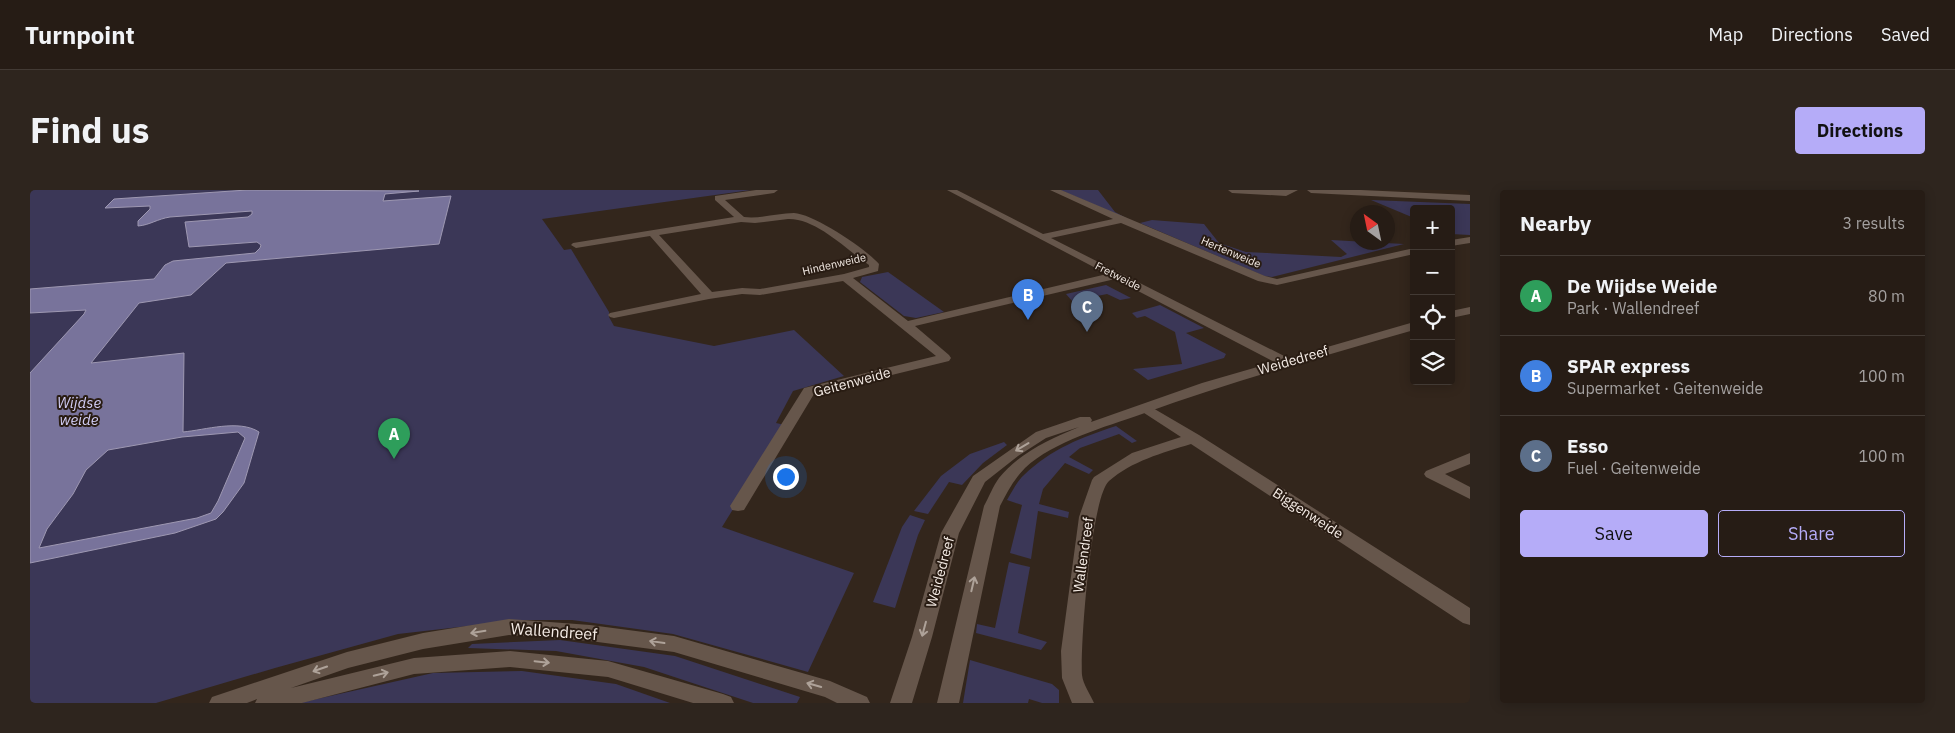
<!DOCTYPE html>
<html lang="en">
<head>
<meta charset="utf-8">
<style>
	:root { --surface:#261c15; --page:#2e251e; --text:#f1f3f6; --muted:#a4a1a0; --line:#423a34; --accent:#b5acf8 }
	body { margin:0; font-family:"IBM Plex Sans",sans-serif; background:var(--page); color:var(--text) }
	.controls { position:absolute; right:15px; top:15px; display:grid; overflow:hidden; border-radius:5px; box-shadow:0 2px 12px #0003 }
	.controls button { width:45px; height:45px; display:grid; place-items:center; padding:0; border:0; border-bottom:1px solid var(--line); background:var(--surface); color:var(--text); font:25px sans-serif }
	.compass { position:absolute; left:1320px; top:15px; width:45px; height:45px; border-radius:50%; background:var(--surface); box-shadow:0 2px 12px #0003; rotate:327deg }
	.you { position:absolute; left:755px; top:286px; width:18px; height:18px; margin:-12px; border:4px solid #fff; border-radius:50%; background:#1a73e8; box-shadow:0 0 0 8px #1a73e833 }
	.badge { display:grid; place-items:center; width:32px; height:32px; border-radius:50%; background:var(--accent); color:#fff; font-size:16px; font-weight:700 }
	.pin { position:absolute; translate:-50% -41px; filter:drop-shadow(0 1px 2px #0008) }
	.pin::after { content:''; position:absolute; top:26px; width:18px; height:15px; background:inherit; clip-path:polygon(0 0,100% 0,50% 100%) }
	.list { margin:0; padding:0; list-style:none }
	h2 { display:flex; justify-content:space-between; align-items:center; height:65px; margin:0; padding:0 20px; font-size:21px }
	h2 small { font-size:16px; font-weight:400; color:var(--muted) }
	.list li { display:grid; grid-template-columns:32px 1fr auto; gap:15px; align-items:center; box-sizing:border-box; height:80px; padding:0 20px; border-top:1px solid var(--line) }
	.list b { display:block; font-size:19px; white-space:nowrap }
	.list p { margin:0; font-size:16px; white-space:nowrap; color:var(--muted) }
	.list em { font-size:16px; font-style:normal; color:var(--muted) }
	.actions { display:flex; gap:10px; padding:15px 20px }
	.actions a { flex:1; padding:11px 0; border:1px solid var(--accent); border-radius:5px; text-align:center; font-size:18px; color:var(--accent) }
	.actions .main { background:var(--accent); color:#111 }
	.icon { flex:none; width:28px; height:28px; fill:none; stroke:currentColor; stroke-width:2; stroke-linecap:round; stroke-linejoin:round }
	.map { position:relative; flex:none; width:1440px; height:513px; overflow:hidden; border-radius:5px }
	header { display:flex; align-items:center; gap:30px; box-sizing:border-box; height:70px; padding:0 25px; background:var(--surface); border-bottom:1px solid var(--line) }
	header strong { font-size:24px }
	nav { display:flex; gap:28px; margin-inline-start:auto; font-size:18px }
	.intro { display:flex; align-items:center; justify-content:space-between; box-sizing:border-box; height:120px; padding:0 30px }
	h1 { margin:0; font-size:35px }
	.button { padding:12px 22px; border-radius:5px; background:var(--accent); color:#111; font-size:18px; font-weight:700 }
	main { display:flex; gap:30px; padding:0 30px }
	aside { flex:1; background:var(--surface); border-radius:5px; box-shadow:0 2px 12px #0003 }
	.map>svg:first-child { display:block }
</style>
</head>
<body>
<header>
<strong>Turnpoint</strong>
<nav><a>Map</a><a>Directions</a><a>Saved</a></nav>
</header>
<div class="intro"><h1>Find us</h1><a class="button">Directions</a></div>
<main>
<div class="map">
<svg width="1440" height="513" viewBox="0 0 1440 513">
	<rect width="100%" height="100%" fill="#33261c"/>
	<!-- green -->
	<g fill="#3b3757">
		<path d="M0,0h721l-209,29 22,31 7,-1 38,63v5l5,9 100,20 80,-16 50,46 -51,15 -17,32 9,2 -63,102 132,46 -46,99 -135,-38 -101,-14h-52l-122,14 -123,34 -119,35h-126z"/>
		<path d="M1030,0h38l17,22 13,7z"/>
		<path d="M1341,10l99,4v31l-19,-1v-25h-37v9z"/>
		<path d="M1122,30l52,4 15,19 27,9 95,5 6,-3 -16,-14 73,4 -132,33 -8,-1 -124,-53z"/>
		<path d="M858,82l56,40 -28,6 -12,-2 -44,-34 2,-5z"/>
		<path d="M1076,95l25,13 -11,2 -13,-6 -24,5 9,6 -10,2 -9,-5 -7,-8z"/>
		<path d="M1130,115l44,23 -18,5 40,21 -2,4 -76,22 -15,-11 49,-5 -7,-32 -30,-16 -8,2 -5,-5z"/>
		<path d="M1086,236l21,15 -5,2 -13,-9 -39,14 -11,9 24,13 -4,4 -24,-11 -22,26 -4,15 30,8 -1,6 -30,-7 -7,48 -21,-6 12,-48 -15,-5c5,-8 10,-19 17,-25 27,-26 58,-38 92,-49z"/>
		<path d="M974,252l3,3 -24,18 -21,22 -13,-3 -21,32 -14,-3 27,-35 29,-22z"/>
		<path d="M880,325l15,5 -7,15 -23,73 -22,-6 29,-75z"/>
		<path d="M979,372l21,5 -12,66 29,9 -6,8 -65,-17 1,-9 18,4z"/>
		<path d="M530,450l115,16 125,41 -3,6h-44l-109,-36 -88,-16 -88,-3 4,-4z"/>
		<path d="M940,470l82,24 7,6v13h-17l-13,-4 -1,4h-65z"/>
		<path d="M492,481l94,13 54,19h-371l134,-30z"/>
	</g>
	<!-- water -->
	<path fill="#78739b" stroke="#9e98b2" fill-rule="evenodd" d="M217,0l172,1 -34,3 -2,7 68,-5 -12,48 -213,19 -35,32 -52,8 -48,60 93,-10 -1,79c22,-2 56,-13 76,0l-15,51 -21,29 -7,7 -41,14 -145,30v-190l54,-59 2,-4 -56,3v-24l124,-10 11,-14 8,-4 82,-8 5,-5 1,-3 -4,-3 -68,5 -4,-25 63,-5 4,-3v-3l-82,6c-13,2 -20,8 -32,9v-5l12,-12v-3l-45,2 9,-9zM208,242l7,6 -27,63 -7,12 -14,5 -158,30 8,-19 26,-35 13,-24 22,-20 74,-13z"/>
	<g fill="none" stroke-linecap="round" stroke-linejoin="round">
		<!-- minor -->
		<g fill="#66564b" fill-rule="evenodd">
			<path d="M726,0h22l-4,3 -49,7 19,17c17,2 33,-4 50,-4 20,1 72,36 85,51l-1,7 -25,7 55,43 199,-47 -160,-84h10l86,44 70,-15 -63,-29h11l204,86 12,3 137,-31v6l-137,31 -19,-4 -137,-58 -70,15 239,121 1,3 -6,4 -5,-1 -165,-86 -200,47 34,29 2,3 -2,3 -135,33 -70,116 -6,1 -6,-1 -2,-4 74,-118 132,-32 -93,-75 -83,14 -18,-1 -33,5 -95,19 -4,-1 -2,-2 2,-2 91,-19 -51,-58 -74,12 -5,-3 2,-2 161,-26 -19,-17v-4zM758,29c28,-1 59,31 81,46v2l-25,7 -84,15 -18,-1 -30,4 -53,-57 82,-13 14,1z"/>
			<path d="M1198,0h70l-12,6 -54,-3z"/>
			<path d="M1277,0h54l109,5v6l-159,-8z"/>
			<path d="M1440,47v6l-19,3v-6z"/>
			<path d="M1116,214l53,31 271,173v17l-7,-2 -272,-179c-29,9 -59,17 -82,37 -18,16 -29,167 -27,194 1,9 8,19 12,28h-22l-10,-25 -1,-27 18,-134 13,-37 2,-3 38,-24 49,-16 -40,-26 -2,-3z"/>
			<path d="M1440,263v11l-25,10 25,13v12l-44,-22 -2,-3 2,-3z"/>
		</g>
		<!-- tertiary -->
		<g fill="#66564b" fill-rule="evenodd">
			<path d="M1440,117v7l-19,4v-7z"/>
			<path d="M1384,132v8c-91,26 -183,52 -272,84 -37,13 -88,27 -117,54 -11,11 -18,24 -25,38l-41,197h-22l47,-197c5,-9 9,-20 15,-28 20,-25 51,-39 80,-51l-33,11 -28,18 -33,26 -26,51 -27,104 -20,66h-22l22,-66 29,-104 32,-57 63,-44 44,-15h10l2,3 -1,2 111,-39z"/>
			<path d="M479,429l81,6 84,11 156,45 37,16 3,6h-33l-12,-6 -151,-45 -84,-11 -81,-6 -86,14 -75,19 -57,20 123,-30 96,-7 98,10 115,33 8,3 3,6h-41l-85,-26 -98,-10 -96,7 -112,29h-47l2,-4 -10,4h-38l3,-6 135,-45 76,-19z"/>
		</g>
	</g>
	<!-- one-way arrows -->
	<defs><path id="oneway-shaft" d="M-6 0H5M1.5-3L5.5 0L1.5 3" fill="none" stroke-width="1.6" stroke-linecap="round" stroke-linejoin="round" transform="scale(1.25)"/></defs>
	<g stroke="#aea299">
		<use href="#oneway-shaft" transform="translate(992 257) rotate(149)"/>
		<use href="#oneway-shaft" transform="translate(943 394) rotate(-77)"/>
		<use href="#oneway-shaft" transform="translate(894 439) rotate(105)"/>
		<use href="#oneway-shaft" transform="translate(448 442) rotate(171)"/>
		<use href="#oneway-shaft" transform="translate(627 452) rotate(-172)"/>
		<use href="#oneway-shaft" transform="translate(512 472) rotate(6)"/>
		<use href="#oneway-shaft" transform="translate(290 479) rotate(161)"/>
		<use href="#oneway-shaft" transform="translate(351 484) rotate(-14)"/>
		<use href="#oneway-shaft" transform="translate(784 495) rotate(-164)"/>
	</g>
	<g text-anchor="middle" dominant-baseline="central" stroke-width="4" stroke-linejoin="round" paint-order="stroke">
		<!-- far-street labels -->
		<g font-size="11" fill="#f6ede7" stroke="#291c13">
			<text transform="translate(1201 62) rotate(23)">Hertenweide</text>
			<text transform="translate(804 74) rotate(-13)">Hindenweide</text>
			<text transform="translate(1088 86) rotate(27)">Fretweide</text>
		</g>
		<!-- street labels -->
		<g font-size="14" fill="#f6ede7" stroke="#291c13">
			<text transform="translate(1263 170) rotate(-16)">Weidedreef</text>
			<text transform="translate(822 192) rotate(-15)">Geitenweide</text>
			<text transform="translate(1278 323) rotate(33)">Biggenweide</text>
			<text transform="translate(1053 365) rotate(-82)">Wallendreef</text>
			<text transform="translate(910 382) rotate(-75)">Weidedreef</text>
		</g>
		<!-- water labels -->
		<g font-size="15" font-style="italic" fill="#d1cdf5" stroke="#291c13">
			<text x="49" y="212">Wijdse<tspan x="49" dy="17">weide</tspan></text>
		</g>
		<!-- near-street labels -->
		<g font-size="16" fill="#f6ede7" stroke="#291c13">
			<text transform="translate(524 441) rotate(4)">Wallendreef</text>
		</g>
	</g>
</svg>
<div class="controls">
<button>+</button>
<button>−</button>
<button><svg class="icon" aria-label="locate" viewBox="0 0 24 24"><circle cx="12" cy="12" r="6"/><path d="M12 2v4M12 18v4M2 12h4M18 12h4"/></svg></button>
<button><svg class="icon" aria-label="layers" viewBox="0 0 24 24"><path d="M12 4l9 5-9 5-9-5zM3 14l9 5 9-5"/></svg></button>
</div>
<svg class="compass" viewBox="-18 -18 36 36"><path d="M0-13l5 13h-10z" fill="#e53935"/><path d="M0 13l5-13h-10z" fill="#a4a1a0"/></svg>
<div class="you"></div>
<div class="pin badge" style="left:364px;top:269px;background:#2e9e5b">A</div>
<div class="pin badge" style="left:998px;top:130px;background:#3f7fe0">B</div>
<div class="pin badge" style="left:1057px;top:142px;background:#5c6f8a">C</div>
</div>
<aside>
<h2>Nearby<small>3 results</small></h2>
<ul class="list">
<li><span class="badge" style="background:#2e9e5b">A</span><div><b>De Wijdse Weide</b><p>Park · Wallendreef</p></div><em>80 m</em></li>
<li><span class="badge" style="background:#3f7fe0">B</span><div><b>SPAR express</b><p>Supermarket · Geitenweide</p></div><em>100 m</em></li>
<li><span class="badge" style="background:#5c6f8a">C</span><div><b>Esso</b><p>Fuel · Geitenweide</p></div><em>100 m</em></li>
</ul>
<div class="actions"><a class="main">Save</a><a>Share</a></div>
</aside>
</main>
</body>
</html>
